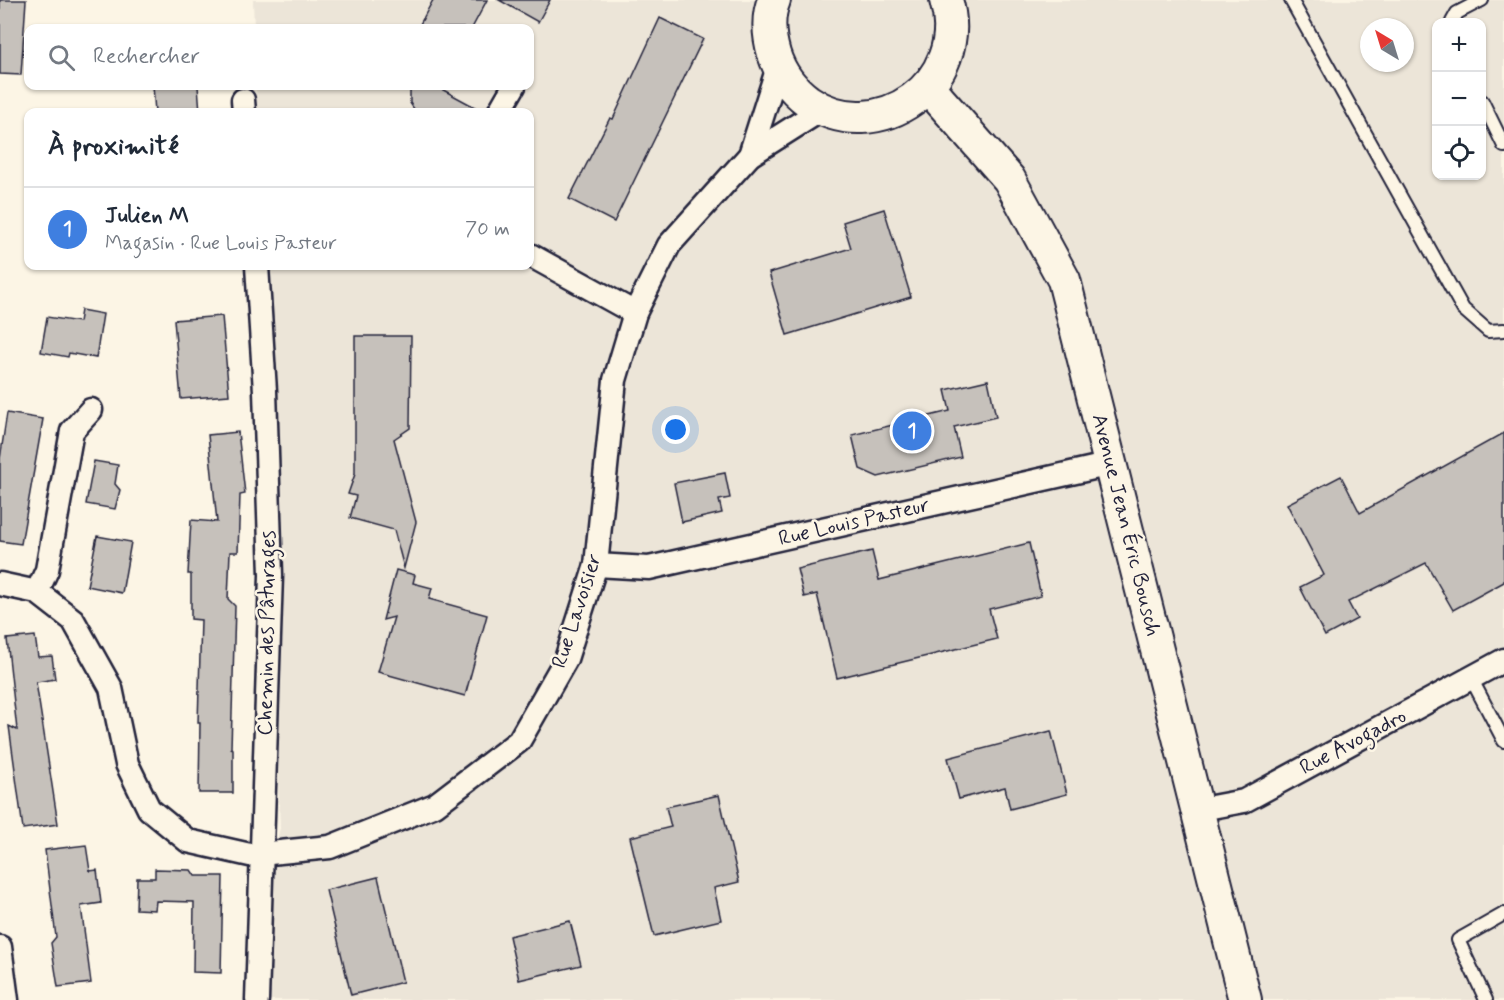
<!DOCTYPE html>
<html lang="fr">
<head>
<meta charset="utf-8">
<style>
	:root { --surface:#fff; --page:#f2f2f3; --text:#1f2937; --muted:#747a83; --line:#e0e1e3; --accent:#0f766e }
	body { margin:0; font-family:Mynerve,sans-serif; background:var(--page); color:var(--text) }
	.controls { position:absolute; right:18px; top:18px; display:grid; overflow:hidden; border-radius:12px; box-shadow:0 2px 4px #0004 }
	.controls button { width:54px; height:54px; display:grid; place-items:center; padding:0; border:0; border-bottom:2px solid var(--line); background:var(--surface); color:var(--text); font:30px sans-serif }
	.compass { position:absolute; left:1360px; top:18px; width:54px; height:54px; border-radius:50%; background:var(--surface); box-shadow:0 2px 4px #0004; rotate:322deg }
	.you { position:absolute; left:676px; top:430px; width:21px; height:21px; margin:-15px; border:4px solid #fff; border-radius:50%; background:#1a73e8; box-shadow:0 0 0 9px #1a73e833 }
	.badge { display:grid; place-items:center; width:39px; height:39px; border-radius:50%; background:var(--accent); color:#fff; font-size:20px; font-weight:700 }
	.pin { position:absolute; translate:-50% -50%; border:3px solid #fff; box-shadow:0 2px 6px #0006 }
	.list { margin:0; padding:0; list-style:none }
	h2 { display:flex; justify-content:space-between; align-items:center; height:78px; margin:0; padding:0 24px; font-size:26px }
	h2 small { font-size:20px; font-weight:400; color:var(--muted) }
	.list li { display:grid; grid-template-columns:39px 1fr auto; gap:18px; align-items:center; box-sizing:border-box; height:84px; padding:0 24px; border-top:2px solid var(--line) }
	.list b { display:block; font-size:22px; white-space:nowrap }
	.list p { margin:0; font-size:20px; white-space:nowrap; color:var(--muted) }
	.list em { font-size:20px; font-style:normal; color:var(--muted) }
	.icon { flex:none; width:33px; height:33px; fill:none; stroke:currentColor; stroke-width:2; stroke-linecap:round; stroke-linejoin:round }
	.map { position:relative; flex:none; width:1504px; height:1000px; overflow:hidden }
	.search { position:absolute; background:var(--surface); box-shadow:0 2px 4px #0004; left:24px; top:24px; width:510px; height:66px; display:flex; align-items:center; gap:15px; box-sizing:border-box; padding:0 21px; border-radius:12px; color:var(--muted); font-size:22px }
	.panel { position:absolute; background:var(--surface); box-shadow:0 2px 4px #0004; left:24px; top:108px; width:510px; height:162px; border-radius:12px }
	.map>svg:first-child { display:block }
</style>
</head>
<body>
<div class="map">
<svg width="1504" height="1000" viewBox="0 0 1504 1000">
	<rect width="100%" height="100%" fill="#fcf5e5"/>
	<filter id="ink" filterUnits="userSpaceOnUse"><feTurbulence type="fractalNoise" baseFrequency=".0167" numOctaves="2"/><feDisplacementMap in="SourceGraphic" scale="12" xChannelSelector="R" yChannelSelector="G"/><feConvolveMatrix kernelMatrix="1 2 1 2 8 2 1 2 1" color-interpolation-filters="sRGB"/></filter>
	<g filter="url(#ink)">
		<!-- built -->
		<path fill="#ece5d8" fill-rule="evenodd" d="M253,0h1251v1000h-1238l4,-131 10,-41 -18,-562h268v-154h-273l-1,-26h274v-58h-276zM1436,22h46v154h-46zM1369,27h36v36h-36z"/>
		<!-- building -->
		<g fill="#c6c1bb" stroke="#22223b" stroke-width="1.5">
			<path d="M0,0h26l-5,75 -21,-1z"/>
			<path d="M433,0h54l-15,28h-54z"/>
			<path d="M499,0h51l-12,22z"/>
			<path d="M660,18l43,21 -89,183 -45,-23 41,-81 3,1z"/>
			<path d="M153,86h45l2,26h-45z"/>
			<path d="M410,86h26l48,26h-68l-6,-9z"/>
			<path d="M884,209l27,88 -124,38 -18,-62 82,-25 -8,-26z"/>
			<path d="M81,310l22,4 -7,44 -27,-5 -1,4 -27,-5 6,-35 32,5z"/>
			<path d="M222,316l7,79 -48,4 -7,-79z"/>
			<path d="M355,336h56l-1,92 -16,11 22,83 -12,46 -10,-38 -44,-12 6,-22 -8,-2 7,-20z"/>
			<path d="M988,380l8,37 -42,10 7,30 -83,20 -18,-8 -8,-34 98,-24 -5,-21z"/>
			<path d="M7,413l36,6 -22,125 -21,-3v-82z"/>
			<path d="M238,432l7,62 -5,1 -2,57h-8l-2,47 7,7 -4,142 2,1v44h-34l1,-70h-2l3,-103 -10,-1v-45h-3l3,-54 26,2 -9,-87z"/>
			<path d="M1504,433v149l-51,28 -27,-47 -78,39 9,17 -32,17 -25,-49 24,-12 -37,-71 54,-28 19,37z"/>
			<path d="M94,461l24,4 -3,19 5,6 -5,19 -29,-5z"/>
			<path d="M725,473l5,25 -11,2 3,13 -40,9 -8,-39z"/>
			<path d="M97,536l34,6 -9,51 -35,-7z"/>
			<path d="M1029,543l12,53 -52,13 8,30 -160,39 -20,-84 -13,3 -7,-28 75,-18 7,29z"/>
			<path d="M396,570l19,5 -2,8 19,5 -3,11 58,16 -22,81 -87,-24 16,-55 -11,3z"/>
			<path d="M35,636l3,21 14,-1 3,23 -19,3 22,142 -35,5 -14,-103 8,4 -10,-91z"/>
			<path d="M1051,731l16,63 -57,15 -5,-22 -46,12 -11,-41z"/>
			<path d="M719,795l20,87 -25,6 7,32 -67,16 -24,-99 41,-10 -5,-20z"/>
			<path d="M86,845l4,26 7,-1 4,33 -20,3 10,77 -33,4 -7,-44 5,-6 -11,-87z"/>
			<path d="M155,869l36,1 4,6h28l-2,97 -28,-1 1,-70 -38,-1 -1,9 -19,-1 1,-31h18z"/>
			<path d="M378,877l25,105 -52,13 -25,-105z"/>
			<path d="M570,921l11,44 -62,15 -10,-44z"/>
		</g>
		<g fill="none" stroke-linecap="round" stroke-linejoin="round">
			<!-- lane casing -->
			<g stroke="#22223b" stroke-width="16">
				<g id="lane">
					<path d="M1291,0l172,309 25,22 16,-1"/>
					<path d="M1452,22l5,-9 25,-13"/>
					<path d="M1482,101l22,45"/>
					<path d="M1471,678l33,63"/>
					<path d="M1486,1000l-28,-60 46,-26"/>
				</g>
			</g>
			<!-- street casing -->
			<g stroke="#22223b" stroke-width="27">
				<g id="street">
					<path d="M243,100l1,12"/>
					<path d="M499,112l15,-26"/>
					<path d="M750,155l28,-88"/>
					<path d="M530,255l105,58"/>
					<path d="M257,266l8,125 6,184 -14,425"/>
					<path d="M596,565l53,3 462,-104"/>
					<path d="M0,584l37,8 36,28 38,68 16,76 22,45 39,32 62,14 80,-8 105,-42 84,-64 47,-82 30,-94 19,-185 20,-67 34,-68 81,-90 71,-45"/>
					<path d="M37,592l10,-22 25,-139 19,-21"/>
					<path d="M1196,810l48,-9 260,-141"/>
					<path d="M0,947l7,53"/>
				</g>
			</g>
			<!-- secondary casing -->
			<g stroke="#22223b" stroke-width="36">
				<g id="secondary">
					<path d="M774,0c-7,17 -5,37 0,54 6,19 18,35 34,47 70,48 163,-19 138,-101"/>
					<path d="M928,87l81,92 55,101 181,720"/>
				</g>
			</g>
			<!-- lane -->
			<use href="#lane" stroke="#fcf5e5" stroke-width="12"/>
			<!-- street -->
			<use href="#street" stroke="#fcf5e5" stroke-width="22"/>
			<!-- secondary -->
			<use href="#secondary" stroke="#fcf5e5" stroke-width="32"/>
		</g>
	</g>
	<g text-anchor="middle" dominant-baseline="central" stroke-width="5" stroke-linejoin="round" paint-order="stroke">
		<!-- street labels -->
		<g font-size="21" fill="#22223b" stroke="#fcf5e5">
			<text transform="translate(854 522) rotate(-13)">Rue Louis Pasteur</text>
			<text transform="translate(1126 525) rotate(76)">Avenue Jean Éric Bousch</text>
			<text transform="translate(577 611) rotate(-72)">Rue Lavoisier</text>
			<text transform="translate(267 633) rotate(-89)">Chemin des Pâturages</text>
			<text transform="translate(1353 742) rotate(-28)">Rue Avogadro</text>
		</g>
	</g>
</svg>
<div class="controls">
<button>+</button>
<button>−</button>
<button><svg class="icon" aria-label="locate" viewBox="0 0 24 24"><circle cx="12" cy="12" r="6"/><path d="M12 2v4M12 18v4M2 12h4M18 12h4"/></svg></button>
</div>
<svg class="compass" viewBox="-18 -18 36 36"><path d="M0-13l5 13h-10z" fill="#e53935"/><path d="M0 13l5-13h-10z" fill="#747a83"/></svg>
<div class="you"></div>
<div class="pin badge" style="left:912px;top:431px;background:#3f7fe0">1</div>
<div class="search"><svg class="icon" aria-label="search" viewBox="0 0 24 24"><circle cx="10" cy="10" r="6"/><path d="M15 15l6 6"/></svg>Rechercher</div>
<section class="panel">
<h2>À proximité<small></small></h2>
<ul class="list">
<li><span class="badge" style="background:#3f7fe0">1</span><div><b>Julien M</b><p>Magasin · Rue Louis Pasteur</p></div><em>70 m</em></li>
</ul>
</section>
</div>
</body>
</html>
